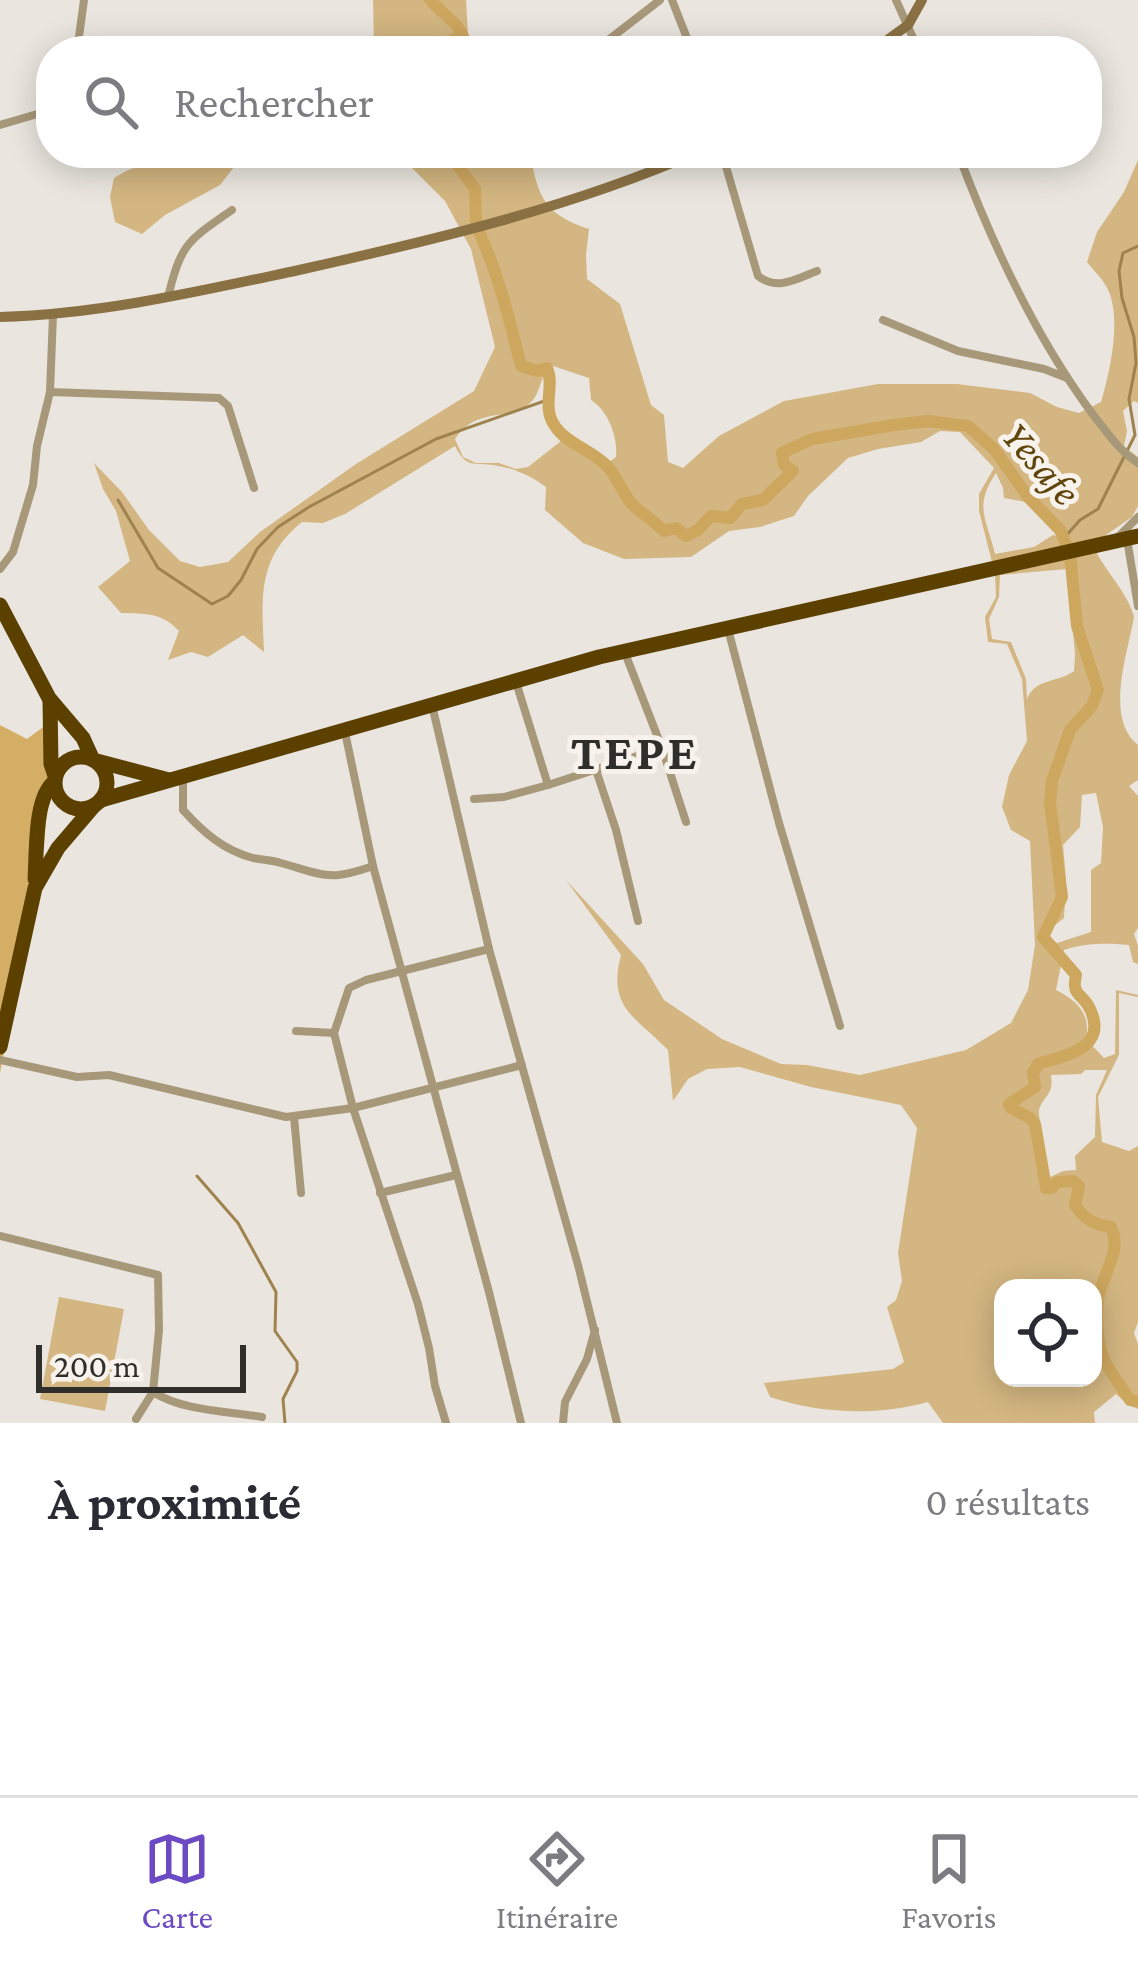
<!DOCTYPE html>
<html lang="fr">
<head>
<meta charset="utf-8">
<style>
	:root { --surface:#fff; --page:#f2f2f3; --text:#2b2b33; --muted:#7c7c81; --line:#e1e1e2; --accent:#6c4ac3 }
	body { margin:0; font-family:"Crimson Pro",serif; background:var(--page); color:var(--text) }
	.controls { position:absolute; right:36px; bottom:36px; display:grid; overflow:hidden; border-radius:24px; box-shadow:0 6px 30px #0003 }
	.controls button { width:108px; height:108px; display:grid; place-items:center; padding:0; border:0; border-bottom:3px solid var(--line); background:var(--surface); color:var(--text); font:60px sans-serif }
	.scale { position:absolute; left:36px; bottom:30px; width:210px; box-sizing:border-box; padding-left:12px; border:6px solid #302e2b; border-top:0; font-size:33px; line-height:42px; white-space:nowrap; color:#302e2b; -webkit-text-stroke:9px #f7f3ec; paint-order:stroke }
	.list { margin:0; padding:0; list-style:none }
	h2 { display:flex; justify-content:space-between; align-items:center; height:156px; margin:0; padding:0 48px; font-size:51px }
	h2 small { font-size:39px; font-weight:400; color:var(--muted) }
	.icon { flex:none; width:66px; height:66px; fill:none; stroke:currentColor; stroke-width:2; stroke-linecap:round; stroke-linejoin:round }
	.map { position:relative; flex:none; width:1138px; height:1423px; overflow:hidden }
	.search { position:absolute; background:var(--surface); box-shadow:0 6px 30px #0003; left:36px; right:36px; top:36px; height:132px; display:flex; align-items:center; gap:30px; box-sizing:border-box; padding:0 42px; border-radius:48px; color:var(--muted); font-size:45px }
	.sheet { height:372px; background:var(--surface) }
	nav { display:flex; justify-content:space-around; align-items:center; box-sizing:border-box; height:168px; border-top:3px solid var(--line); background:var(--surface); font-size:33px; color:var(--muted) }
	nav a { display:grid; justify-items:center; gap:6px }
	nav .on { color:var(--accent) }
	.map>svg:first-child { display:block }
</style>
</head>
<body>
<div class="map">
<svg width="1138" height="1423" viewBox="0 0 1138 1423">
	<rect width="100%" height="100%" fill="#eae6df"/>
	<!-- green -->
	<g fill="#d3b681" fill-rule="evenodd">
		<path d="M373,0h93l3,51h-105l10,-6z"/>
		<path d="M166,153h79l-25,32 -55,30 -23,19 -27,-12 -5,-25 4,-19c17,-11 35,-15 52,-25z"/>
		<path d="M397,153h133c8,44 14,61 59,76l-3,26 1,24 33,25 31,101 13,10 4,47 15,6 36,-32 65,-35 94,-17h79l73,9 27,14 22,6 22,-11c9,-30 22,-88 5,-116 -5,-9 -13,-16 -19,-24l10,-30 27,-40 14,-32v243l-4,-2 -11,10 4,20 -3,15 14,11v49l-6,11 -26,18 -9,19c11,19 32,42 37,63 -6,36 -30,101 4,128v35l-9,6 9,10v132l-4,6 4,12v18l-5,-2 -4,-17c-23,-2 -43,-2 -65,5l-8,40c21,11 35,23 30,49l18,19 11,-4 1,-64 22,5v2l-19,-4v62l-21,42 4,45 27,9 9,-5v176l-4,11 4,11v65l-10,-4 -12,-11 -22,18 1,11h-152l-15,-21c-51,14 -107,12 -158,-5l-6,-14 129,-14 11,-7 -17,-55 9,-7 6,-19 -4,-28 19,-125 -16,-23 -90,-18 -71,-20 -33,2 -19,10 -15,22 -5,-51c-33,-34 -61,-42 -47,-95l-55,-75 77,84 21,36 58,39 59,25 26,1 53,10 106,-25 45,-27 17,-33 7,-45 -5,-104 -19,-11 -9,-23 7,-32 18,-34 -5,-62 -15,-35 -19,-2 -3,-25 11,-20 -1,-23 -16,-63v-17l15,-26 -34,-36 -20,-1 -19,11 -43,7 -30,9 -40,38 -14,20 -34,11 -31,4 -38,26 -67,2 -41,-16 -38,-33 1,-23c-14,-10 -30,-18 -47,-21 -22,-5 -32,5 -44,-20l-110,68 -22,9 -21,-1c-46,37 -40,77 -38,130l-21,-17 -35,22 -17,-5 -23,8 11,-29c-18,-19 -33,-17 -58,-18l-23,-26 32,-26 -14,-50 -13,-22 -9,-26 28,29 27,38 31,31 20,6 28,-5 32,-30 96,-68 118,-73 21,-44 -24,-98 -26,-48zM553,366l36,12 2,22c17,11 27,36 25,57l-10,7 -36,-22 -9,-1 -33,26 -12,2 -17,-6h-23l-13,-6 -8,-18c20,-30 44,-18 71,-33 17,-10 10,-28 27,-40zM996,473l7,15 1,10 22,4 4,-4 17,16 16,23 -10,-2 -19,12 -39,7c-8,-35 -22,-47 1,-81zM1067,569l8,85 -1,17c-16,12 -39,7 -47,28l-1,-20 -15,-37 -19,-3 -3,-20 10,-22 1,-22zM1096,793l7,34 -2,36 -10,7v62l-34,11 -7,-5v-9l14,-11 2,-38 -3,-35 17,-18 2,-32zM1085,1070h22l-11,25 -1,42 -20,19 1,14 -13,1 -15,7c-1,-7 -10,-64 -9,-68 5,-16 15,-14 12,-35l30,-1zM1003,1288h90v90h-90z"/>
		<path d="M59,1297l65,12 -19,102 -65,-12z"/>
	</g>
	<!-- forest -->
	<path fill="#d5ae66" d="M54,719l-10,129 -10,32 1,16 -35,177v-348l27,14z"/>
	<g fill="none" stroke-linecap="round" stroke-linejoin="round">
		<!-- stream -->
		<g stroke="#9f834f" stroke-width="3">
			<path d="M118,500l40,68 54,36 16,-8 13,-16 16,-31 21,-22 31,-20 127,-68 114,-40"/>
			<path d="M1064,538l16,-18 18,-11 37,-74 -6,-36 7,-36 -2,-26 -12,-39 -3,-27 4,-18 15,-7"/>
			<path d="M197,1176l41,47 38,69 -1,39 22,31v9l-14,28 2,24"/>
		</g>
		<!-- river -->
		<g stroke="#cea75f" stroke-width="12">
			<path d="M430,0l27,26 6,10 -13,5 -4,10"/>
			<path d="M461,153l-5,10 19,26 1,33"/>
			<path d="M480,234c19,42 30,88 41,132l16,5 10,-3c7,16 -2,32 3,48 8,26 40,32 57,50 11,11 16,30 27,40 10,9 20,15 30,25l12,-3 10,8 12,-6 13,-14 19,2 12,-14 21,-4 30,-29 -9,-6 -2,-12 30,-14 82,-14 34,-4 40,5 26,23 35,49 31,32 10,24 7,72 21,64 -6,16 -22,24 -18,51 -2,22 12,94 -19,40 33,38c-5,22 7,18 14,34 19,40 -26,47 -52,55l-5,9 2,14 -26,17 2,4 19,10 5,6 11,64h6l5,-6 16,-1 6,5 -4,19c9,14 20,20 36,22 12,25 -10,48 -13,74 -2,15 -1,44 6,58 6,14 18,28 26,41l8,1"/>
		</g>
		<!-- street -->
		<g stroke="#a8987a" stroke-width="8">
			<path d="M672,0l20,51"/>
			<path d="M896,0l23,51"/>
			<path d="M77,51l7,-51"/>
			<path d="M594,51l66,-51"/>
			<path d="M0,125l51,-15"/>
			<path d="M722,153l36,123c20,15 38,3 59,-5"/>
			<path d="M958,153c34,91 78,185 136,263 14,17 25,35 44,47"/>
			<path d="M168,297c13,-54 20,-56 64,-87"/>
			<path d="M883,320l75,31 86,18 23,9"/>
			<path d="M50,392l169,6 9,8 26,82"/>
			<path d="M1118,537l20,-20"/>
			<path d="M1127,539l11,67"/>
			<path d="M0,569l13,-17 20,-67 4,-39 13,-54 3,-77"/>
			<path d="M728,629l51,194 61,203"/>
			<path d="M625,653l37,95 24,74"/>
			<path d="M516,682l32,103 114,-37"/>
			<path d="M432,705l57,244 89,316 39,158"/>
			<path d="M345,732l28,134 116,426 32,131"/>
			<path d="M596,770l20,60 22,91"/>
			<path d="M183,778v32c20,22 40,40 70,48 9,2 19,2 28,5 43,12 47,19 92,3"/>
			<path d="M474,799l30,-2 44,-12"/>
			<path d="M296,1031l38,2 15,-45 17,-8 123,-31"/>
			<path d="M334,1033l19,75 65,196 11,44 6,38 11,37"/>
			<path d="M0,1060l77,17 32,-2 177,42 67,-9 169,-43"/>
			<path d="M294,1117l7,76"/>
			<path d="M380,1193l76,-18"/>
			<path d="M0,1236l158,39 1,55 -6,62 -17,27"/>
			<path d="M153,1392c30,19 73,19 109,25"/>
			<path d="M563,1423l2,-21 22,-43 8,-29"/>
		</g>
		<!-- secondary -->
		<g stroke="#8a7144" stroke-width="10">
			<path d="M872,51l36,-26 14,-25"/>
			<path d="M0,317c102,-3 200,-26 299,-47 135,-30 270,-62 397,-117"/>
		</g>
		<!-- highway -->
		<g stroke="#5b4000" stroke-width="15">
			<path d="M0,605l49,93 34,40 10,22 76,20"/>
			<path d="M50,701l1,63 4,12"/>
			<circle cx="81" cy="783" r="26"/>
			<path d="M101,800l498,-143 539,-121"/>
			<path d="M35,879c2,-26 -1,-81 19,-97"/>
			<path d="M0,1047l35,-159 23,-40 35,-41"/>
		</g>
	</g>
	<g text-anchor="middle" dominant-baseline="central" stroke-width="10" stroke-linejoin="round" paint-order="stroke">
		<!-- water labels -->
		<g font-size="42" font-style="italic" fill="#60450b" stroke="#f7f3ec">
			<text transform="translate(1042 463) rotate(49)">Yesafe</text>
		</g>
		<!-- district labels -->
		<g font-size="51" font-weight="bold" letter-spacing="3" fill="#302e2b" stroke="#f7f3ec">
			<text x="635" y="751">TEPE</text>
		</g>
	</g>
</svg>
<div class="controls">
<button><svg class="icon" aria-label="locate" viewBox="0 0 24 24"><circle cx="12" cy="12" r="6"/><path d="M12 2v4M12 18v4M2 12h4M18 12h4"/></svg></button>
</div>
<div class="scale">200 m</div>
<div class="search"><svg class="icon" aria-label="search" viewBox="0 0 24 24"><circle cx="10" cy="10" r="6"/><path d="M15 15l6 6"/></svg>Rechercher</div>
</div>
<section class="sheet">
<h2>À proximité<small>0 résultats</small></h2>
<ul class="list">
</ul>
</section>
<nav>
<a class="on"><svg class="icon" aria-label="map" viewBox="0 0 24 24"><path d="M3 6l6-2 6 2 6-2v14l-6 2-6-2-6 2zM9 4v14M15 6v14"/></svg>Carte</a>
<a><svg class="icon" aria-label="directions" viewBox="0 0 24 24"><path d="M12 3l9 9-9 9-9-9zM9 14v-3h6M13 9l2 2-2 2"/></svg>Itinéraire</a>
<a><svg class="icon" aria-label="saved" viewBox="0 0 24 24"><path d="M7 4h10v16l-5-4-5 4z"/></svg>Favoris</a>
</nav>
</body>
</html>
